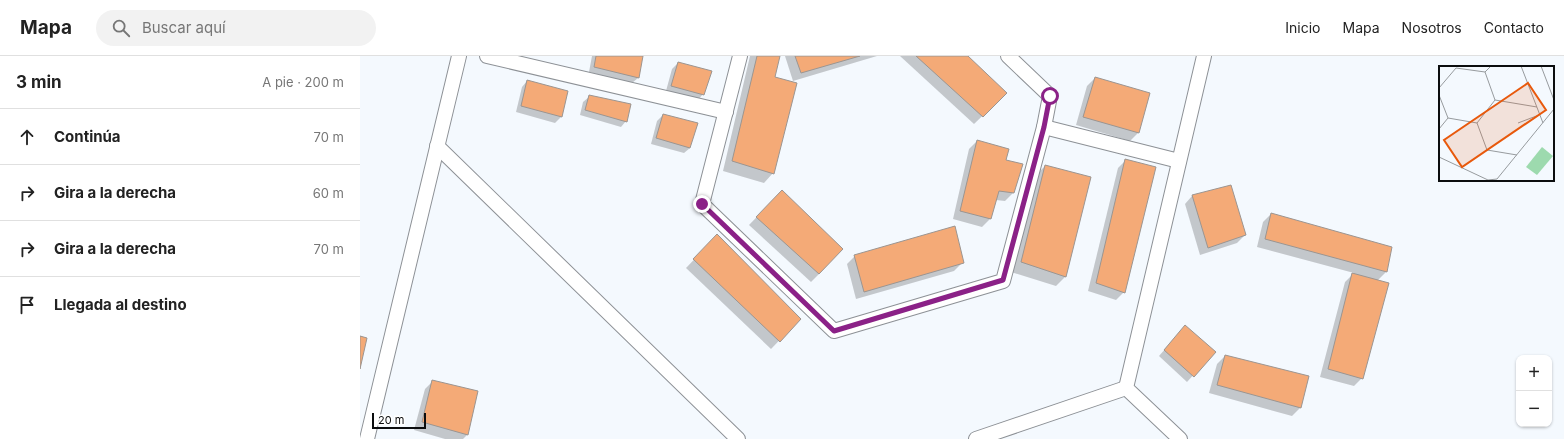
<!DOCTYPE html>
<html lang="es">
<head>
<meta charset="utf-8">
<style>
	:root { --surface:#fff; --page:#f2f2f2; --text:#222; --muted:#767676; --line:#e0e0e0 }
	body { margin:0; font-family:Inter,sans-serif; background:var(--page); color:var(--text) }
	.controls { position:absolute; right:12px; bottom:12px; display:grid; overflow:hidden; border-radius:8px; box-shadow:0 1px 3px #0004 }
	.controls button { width:36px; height:36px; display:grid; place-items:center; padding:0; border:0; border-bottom:1px solid var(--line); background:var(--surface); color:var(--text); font:20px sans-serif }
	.scale { position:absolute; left:12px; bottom:10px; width:54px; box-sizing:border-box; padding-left:4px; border:2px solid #0b0d0e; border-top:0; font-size:11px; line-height:14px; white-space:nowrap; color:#0b0d0e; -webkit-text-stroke:3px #fff; paint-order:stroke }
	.stop { position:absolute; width:12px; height:12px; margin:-9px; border:3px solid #8b2187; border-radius:50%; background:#fff }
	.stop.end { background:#8b2187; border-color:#fff; box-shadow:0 1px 4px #0008 }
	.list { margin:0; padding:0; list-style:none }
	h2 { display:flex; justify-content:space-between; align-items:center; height:52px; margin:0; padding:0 16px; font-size:17px }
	h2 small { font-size:13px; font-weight:400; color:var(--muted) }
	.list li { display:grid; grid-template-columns:26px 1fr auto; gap:12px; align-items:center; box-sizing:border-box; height:56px; padding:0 16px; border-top:1px solid var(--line) }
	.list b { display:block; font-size:15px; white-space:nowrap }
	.list em { font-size:13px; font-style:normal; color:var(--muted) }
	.icon { flex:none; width:22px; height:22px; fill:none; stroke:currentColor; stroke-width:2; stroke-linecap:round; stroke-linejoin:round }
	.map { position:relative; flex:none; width:1204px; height:383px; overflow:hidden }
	header { display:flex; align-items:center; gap:24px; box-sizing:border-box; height:56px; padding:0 20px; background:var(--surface); border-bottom:1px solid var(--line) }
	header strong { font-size:19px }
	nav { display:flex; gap:22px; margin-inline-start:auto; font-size:14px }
	.search { width:280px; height:36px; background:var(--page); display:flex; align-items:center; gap:10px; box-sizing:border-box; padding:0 14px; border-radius:22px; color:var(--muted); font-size:15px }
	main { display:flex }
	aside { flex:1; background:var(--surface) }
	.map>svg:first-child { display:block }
</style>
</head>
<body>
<header>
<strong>Mapa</strong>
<div class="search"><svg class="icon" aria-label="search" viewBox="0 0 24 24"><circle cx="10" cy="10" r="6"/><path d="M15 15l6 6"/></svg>Buscar aquí</div>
<nav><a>Inicio</a><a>Mapa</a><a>Nosotros</a><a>Contacto</a></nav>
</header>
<main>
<aside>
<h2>3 min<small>A pie · 200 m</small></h2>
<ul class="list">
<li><svg class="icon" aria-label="ahead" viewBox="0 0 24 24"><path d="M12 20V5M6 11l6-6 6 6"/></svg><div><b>Continúa</b></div><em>70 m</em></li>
<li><svg class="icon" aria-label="right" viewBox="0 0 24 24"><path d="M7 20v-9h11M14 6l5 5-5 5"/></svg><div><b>Gira a la derecha</b></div><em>60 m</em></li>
<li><svg class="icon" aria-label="right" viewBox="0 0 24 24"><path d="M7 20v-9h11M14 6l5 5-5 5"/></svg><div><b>Gira a la derecha</b></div><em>70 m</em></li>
<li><svg class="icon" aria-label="arrive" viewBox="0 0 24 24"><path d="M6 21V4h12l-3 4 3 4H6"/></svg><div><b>Llegada al destino</b></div></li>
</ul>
</aside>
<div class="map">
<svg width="1204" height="383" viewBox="0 0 1204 383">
	<rect width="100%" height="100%" fill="#f4f9fe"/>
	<!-- shadow -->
	<g fill="#0003">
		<path d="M232,0h50l-4,22 -6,5 -43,-11z"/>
		<path d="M390,0h29l-6,22v95l-9,10 -41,-12z"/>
		<path d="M425,0h92l-84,25z"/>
		<path d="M540,0h67l39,37 -32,31z"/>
		<path d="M318,7l25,31 -5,6 -32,-9 6,-22z"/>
		<path d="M735,22l43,55 -8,8 -54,-16 11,-39z"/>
		<path d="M167,25l40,11 -6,25 -6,6 -39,-11 6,-25z"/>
		<path d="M229,41l37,24 -5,6 -41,-12 3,-13z"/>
		<path d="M303,59l27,33 -6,5 -33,-9 6,-23z"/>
		<path d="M617,85l28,19 8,33 -8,8 -9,-1 -6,19 -8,8 -29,-8 16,-70z"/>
		<path d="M766,104l-2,132 -8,8 -28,-9 30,-123z"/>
		<path d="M685,110l20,111 -9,9 -45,-14 24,-96z"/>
		<path d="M422,135l37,83 -8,8 -62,-57z"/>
		<path d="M832,140l53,39 -8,8 -37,12 -15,-51z"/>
		<path d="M911,158l115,58 -9,9 -15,97 -8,8 -34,-9 25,-95 9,-9 -97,-26 6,-25z"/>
		<path d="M349,188l91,75 -29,30 -85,-81z"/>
		<path d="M495,200l107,7 -8,8 -98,28 -9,-35z"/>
		<path d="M820,276l34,20 -27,30 -28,-26z"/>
		<path d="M865,300l75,52 -8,8 -83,-23 8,-29z"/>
		<path d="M73,325l43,11 -9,43 -4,4h-18l-31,-9 11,-41z"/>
	</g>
	<!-- building -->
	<g fill="#f4aa77" stroke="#9b9591">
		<path d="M236,0h47l-4,22 -45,-11z"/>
		<path d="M397,0h23l-5,21 22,6 -23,91 -42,-13z"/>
		<path d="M435,0h65l-59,17z"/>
		<path d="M556,0h52l39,37 -24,24z"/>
		<path d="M318,6l34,9 -8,24 -33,-9z"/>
		<path d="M735,21l55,16 -11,40 -56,-16z"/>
		<path d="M167,24l41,11 -6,26 -41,-11z"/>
		<path d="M229,39l42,9 -4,18 -42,-12z"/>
		<path d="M303,58l35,9 -8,25 -34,-10z"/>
		<path d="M617,84l32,9 -3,11 17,4 -9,29 -15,-2 -8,28 -31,-8z"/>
		<path d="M765,103l31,8 -31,126 -29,-10z"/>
		<path d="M685,109l46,12 -25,100 -45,-15z"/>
		<path d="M871,129l15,50 -38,13 -16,-53z"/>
		<path d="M422,134l61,59 -24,25 -63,-57z"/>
		<path d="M911,157l121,34 -5,25 -122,-33z"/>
		<path d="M595,170l9,37 -100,29 -10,-37z"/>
		<path d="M357,178l84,85 -21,23 -87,-83z"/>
		<path d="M992,217l37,10 -26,96 -35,-10z"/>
		<path d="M825,269l31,27 -22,25 -30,-27z"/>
		<path d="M0,280l7,2 -7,31z"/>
		<path d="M865,299l84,21 -8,32 -84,-23z"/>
		<path d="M72,324l46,11 -10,44 -46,-13z"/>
	</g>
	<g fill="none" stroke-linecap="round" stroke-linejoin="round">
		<!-- minor casing -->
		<g stroke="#8d9196" stroke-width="16">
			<g id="minor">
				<path d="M127,0l239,56"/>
				<path d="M380,0l-38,148 132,127 169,-50 41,-154 6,-31 -42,-40"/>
				<path d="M684,71l135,34"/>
				<path d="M77,90l301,293"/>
				<path d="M7,383l92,-383"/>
				<path d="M616,383l150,-51"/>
				<path d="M820,383l-54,-51 78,-332"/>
			</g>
		</g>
		<!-- minor -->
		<use href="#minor" stroke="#fff" stroke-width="14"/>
	</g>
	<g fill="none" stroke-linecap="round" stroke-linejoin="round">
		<!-- route -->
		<path stroke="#8b2187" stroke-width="5" d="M342,148l132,127 169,-51 41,-153 6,-31"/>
	</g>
	<!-- overview -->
	<g transform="translate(1079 10)">
		<rect width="115" height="115" fill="#f4f9fe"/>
		<path d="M103,81l11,9 -16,19 -11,-8z" fill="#9ddaae"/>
		<path fill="none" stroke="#979b9e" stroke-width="1" d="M82,0l22,57M102,0l13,34M0,22l17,-20 29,4 6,-6M0,29l9,23M56,34l42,7M9,52l29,5 10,27 30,5M38,57l18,-23 -10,-28M79,57l21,-8M0,63l9,-11M0,91l49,23 9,-1 57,-70"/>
		<path fill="#e8590c" fill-opacity="0.15" stroke="#e8590c" stroke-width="2" d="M89,17l18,27 -84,57 -18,-27z"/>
		<rect width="115" height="115" fill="none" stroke="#0b0d0e" stroke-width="2"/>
	</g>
</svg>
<div class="controls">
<button>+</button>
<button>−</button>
</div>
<div class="scale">20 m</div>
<div class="stop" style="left:690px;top:40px"></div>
<div class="stop end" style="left:342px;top:148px"></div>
</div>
</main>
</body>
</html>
